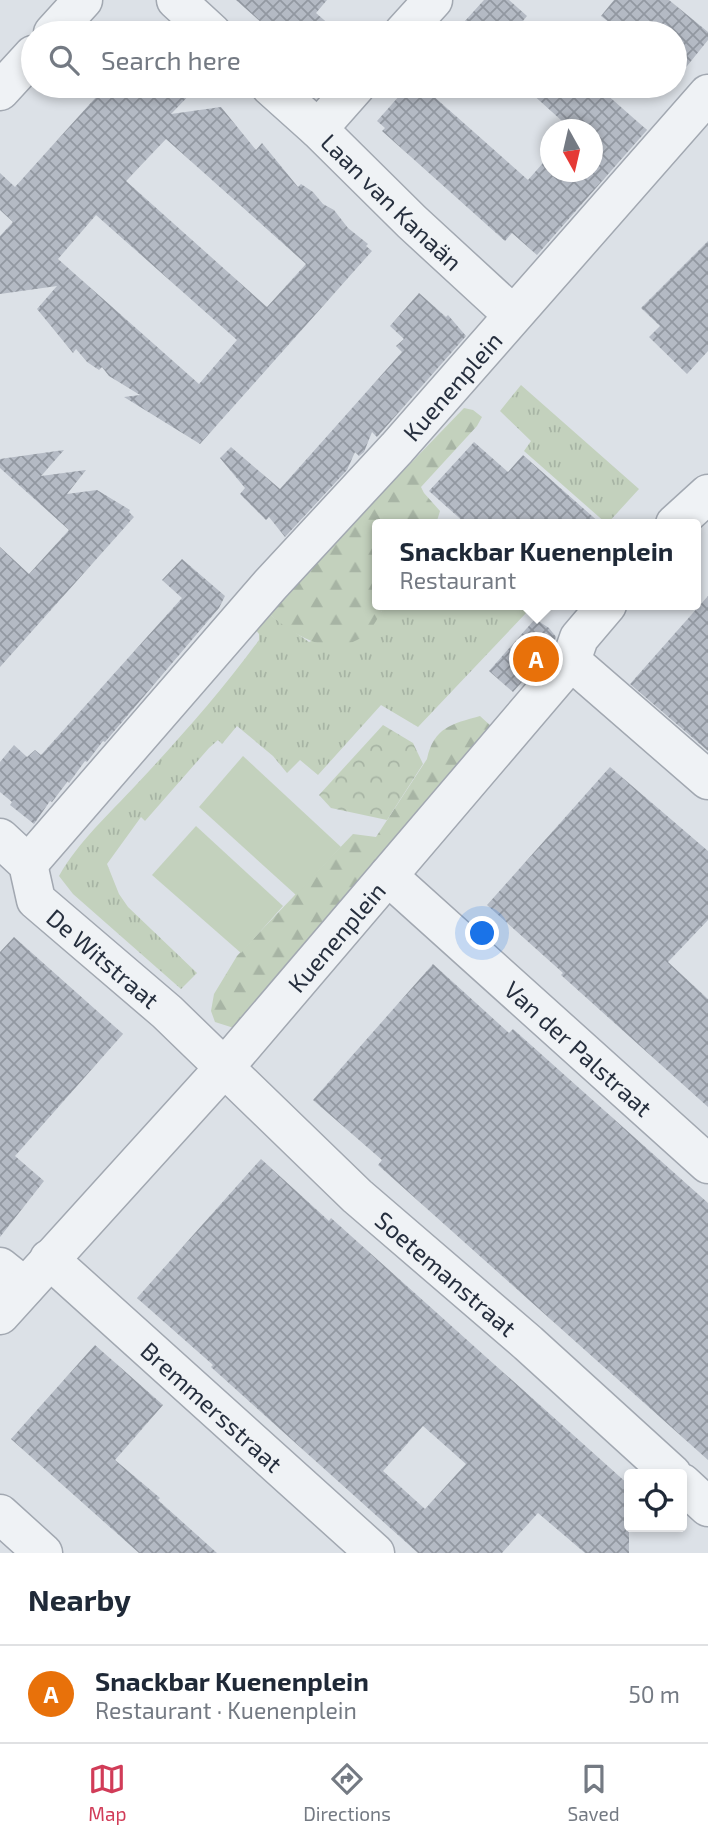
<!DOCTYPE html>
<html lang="en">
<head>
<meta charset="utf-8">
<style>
	:root { --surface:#fff; --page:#f2f2f3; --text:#1f2937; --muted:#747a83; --line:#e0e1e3; --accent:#d13c58 }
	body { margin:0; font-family:"Exo 2",sans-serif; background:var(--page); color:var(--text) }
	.controls { position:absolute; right:21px; bottom:21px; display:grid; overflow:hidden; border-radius:7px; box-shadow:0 4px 10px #0003 }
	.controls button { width:63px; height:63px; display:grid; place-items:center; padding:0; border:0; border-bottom:2px solid var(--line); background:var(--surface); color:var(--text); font:35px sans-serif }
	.compass { position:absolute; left:540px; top:119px; width:63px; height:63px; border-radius:50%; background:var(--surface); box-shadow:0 4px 10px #0003; rotate:172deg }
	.you { position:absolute; left:483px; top:934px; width:24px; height:24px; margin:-18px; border:5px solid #fff; border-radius:50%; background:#1a73e8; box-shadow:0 0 0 10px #1a73e833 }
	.badge { display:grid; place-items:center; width:46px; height:46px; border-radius:50%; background:var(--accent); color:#fff; font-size:23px; font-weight:700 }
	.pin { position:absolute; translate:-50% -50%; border:4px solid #fff; box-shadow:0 2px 7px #0006 }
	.popup { position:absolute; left:372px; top:519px; width:329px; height:91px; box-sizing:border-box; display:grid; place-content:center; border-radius:7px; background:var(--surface); filter:drop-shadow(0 2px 5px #0005); font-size:23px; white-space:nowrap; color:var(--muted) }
	.popup b { font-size:26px; color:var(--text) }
	.popup::after { content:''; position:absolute; left:50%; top:100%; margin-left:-14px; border:14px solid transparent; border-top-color:var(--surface) }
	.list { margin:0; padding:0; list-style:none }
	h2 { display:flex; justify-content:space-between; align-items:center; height:91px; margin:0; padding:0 28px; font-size:30px }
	h2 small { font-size:23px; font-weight:400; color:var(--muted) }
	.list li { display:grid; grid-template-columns:46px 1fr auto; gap:21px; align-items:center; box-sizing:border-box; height:98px; padding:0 28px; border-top:2px solid var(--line) }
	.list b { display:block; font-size:26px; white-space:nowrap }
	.list p { margin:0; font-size:23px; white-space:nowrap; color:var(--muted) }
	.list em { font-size:23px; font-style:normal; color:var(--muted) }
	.icon { flex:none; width:38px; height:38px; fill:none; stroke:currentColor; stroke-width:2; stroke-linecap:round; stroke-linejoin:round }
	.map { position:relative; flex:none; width:708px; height:1553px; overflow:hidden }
	.search { position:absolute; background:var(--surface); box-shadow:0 4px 10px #0003; left:21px; right:21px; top:21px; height:77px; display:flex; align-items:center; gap:18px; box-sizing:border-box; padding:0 24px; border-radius:38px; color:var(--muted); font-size:26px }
	.sheet { height:189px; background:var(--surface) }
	nav { display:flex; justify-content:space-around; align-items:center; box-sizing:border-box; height:98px; border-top:2px solid var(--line); background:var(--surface); font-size:19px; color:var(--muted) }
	nav a { display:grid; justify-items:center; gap:4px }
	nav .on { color:var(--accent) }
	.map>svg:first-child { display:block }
</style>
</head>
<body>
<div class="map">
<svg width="708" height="1553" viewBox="0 0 708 1553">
	<defs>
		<pattern id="grass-tufts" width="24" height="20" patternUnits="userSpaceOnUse" patternTransform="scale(1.75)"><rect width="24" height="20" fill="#c3d1bd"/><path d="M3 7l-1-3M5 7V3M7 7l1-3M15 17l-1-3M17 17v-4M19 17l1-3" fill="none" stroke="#a7b4a4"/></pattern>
		<pattern id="forest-firs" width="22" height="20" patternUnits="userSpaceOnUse" patternTransform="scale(1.75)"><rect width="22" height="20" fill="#c3d1bd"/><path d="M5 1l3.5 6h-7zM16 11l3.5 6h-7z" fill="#a7b4a4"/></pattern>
		<pattern id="park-crowns" width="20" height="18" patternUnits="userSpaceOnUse" patternTransform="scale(1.75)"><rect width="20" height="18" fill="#c3d1bd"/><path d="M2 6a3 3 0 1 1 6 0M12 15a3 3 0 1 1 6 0" fill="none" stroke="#a7b4a4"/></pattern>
		<pattern id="building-cross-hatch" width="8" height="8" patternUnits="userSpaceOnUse" patternTransform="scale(1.75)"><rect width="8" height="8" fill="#b4bac4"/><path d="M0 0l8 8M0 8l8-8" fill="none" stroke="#9298a1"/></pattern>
	</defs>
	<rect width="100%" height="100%" fill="#dce1e7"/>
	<!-- grass -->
	<g fill="url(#grass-tufts)">
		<path d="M521,385l118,104 -32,35 -83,-73 7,-10 -31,-30z"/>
		<path d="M385,605h135l7,7 -109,115 -37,-22 -63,70 -18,-15 -13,13 -14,-17 -36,-30 -15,18 -4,-4 -9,8 -64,73 -4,-4 -34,47 12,30 9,13 69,66 -16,16 -108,-95 -14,-18c19,-34 51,-63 77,-91 44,-47 85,-93 123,-145v-6l-4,-5 11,-17 43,30 72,-30z"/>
	</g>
	<!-- forest -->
	<g fill="url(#forest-firs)">
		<path d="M464,408l9,2 9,7 -5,9 -56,61 3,6 16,18 -4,13h-59v81h8c-5,9 -13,25 -21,31 -35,24 -71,-2 -97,-24z"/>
		<path d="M480,716l12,11 -255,302 -22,-7 -4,-11 3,-17 23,-38 116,-122 23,3 51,-78c7,-32 25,-35 53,-43z"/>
	</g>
	<!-- park -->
	<path fill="url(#park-crowns)" d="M383,725l30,18 10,21 -36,56 -56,-12 -12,-13z"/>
	<!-- pitch -->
	<g fill="#c3d1bd">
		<path d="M243,756l98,91 -45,48 -97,-88z"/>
		<path d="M196,826l87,80 -42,47 -89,-78z"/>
	</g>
	<!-- building -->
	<g fill="url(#building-cross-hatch)" fill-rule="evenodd">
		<path d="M236,0h91l-11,13 23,20h-66z"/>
		<path d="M484,0h25l18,16 -9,11 8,6h-72z"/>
		<path d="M614,0h55l39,32v8l-33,41v-48h-52l-22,-17z"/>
		<path d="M106,86h5l13,11 10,-11h64l-27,28 50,-7 35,43 6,-7 36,44 3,-3 12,8 10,12 11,6 14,18 20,16 -2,2 6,5 -172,193 -76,-47 16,-2 -31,-19 -7,-9 -3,3 -12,-8 -11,-13 -3,4 -36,-44 20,-23 -57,8v-58l13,-14 -13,-12v-37l15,14zM166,139l140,125 -39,43 -141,-126zM96,215l141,125 -38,44 -141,-125z"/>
		<path d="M408,86h14l106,94 22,-25v17h42v-42h-20l-42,-38 -1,1 -9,-7h77l50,44 -110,125 -25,-22 -7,8 -123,-110 3,-3 -8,-7z"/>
		<path d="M708,241v110l-21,23 -38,-37 11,-11 -19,-18z"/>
		<path d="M419,293l27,24 2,-2 18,21 -89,101 -5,-5 -8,20 -5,4 -4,-4 -8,18 -62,67 -16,-20 -3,3 -26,-26 5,-6 -25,-30 11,-11 49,42 122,-137 -6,-6 8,-7 -14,-13z"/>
		<path d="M474,442l34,30 15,-17 78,69h-135l-37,-33z"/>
		<path d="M64,450l-23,26 45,-6 -19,24 30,-4 33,20 -1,2 5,5 -134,150v-120l29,27 40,-44 -69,-62v-9z"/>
		<path d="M182,559l43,37 -6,12 -114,134 -2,-1 -16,21 -2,-1 -16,22 -1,-2 -16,21 -2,-1 -16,23 -24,-19 2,-3 -12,-10v-30l14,-17 13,12 8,-7 6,5 141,-157 -20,-18z"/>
		<path d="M708,596v155l-78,-67z"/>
		<path d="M535,619l14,9 7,9 -4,11 -39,44 -24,-21z"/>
		<path d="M610,767l98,84v69l-40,42 40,37v108l-147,-132 2,-2 -76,-68z"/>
		<path d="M14,937l109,97 -108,122 29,25 -44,56v-285z"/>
		<path d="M433,964l76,69 4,-4 195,174v257l-330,-295 4,-5 -69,-60z"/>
		<path d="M261,1159l68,62 2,-3 298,267v68h-44l-47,-40 -36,40h-84l-207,-186 2,-2 -76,-67zM423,1426l43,38 -41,45 -42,-38z"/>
		<path d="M95,1345l68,60 -48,55 45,38 -2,2 59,53h-78l-128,-114z"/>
	</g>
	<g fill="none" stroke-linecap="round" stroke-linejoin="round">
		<!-- minor casing -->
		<g stroke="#a2a8b1" stroke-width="41">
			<g id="minor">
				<path d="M176,0l36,33"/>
				<path d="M53,33l30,-33"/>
				<path d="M403,33l30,-33"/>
				<path id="s1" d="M270,86l48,43 94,93 101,93"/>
				<path d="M0,91l33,-36"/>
				<path d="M318,129l38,-43"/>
				<path d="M675,524l33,-30"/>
				<path d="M571,661l137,119"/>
				<path id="s2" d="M0,838l28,26 8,36 131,112 190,184 171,147 144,131"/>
				<path id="s3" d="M28,864l242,-279 127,-137 311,-354"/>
				<path id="s4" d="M388,876l320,288"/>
				<path id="s5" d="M49,1259l326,294"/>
				<path d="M0,1267l25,20"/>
				<path id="s6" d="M0,1315l223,-246 348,-408 8,-23 28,-33"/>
				<path d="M682,1483l26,24"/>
				<path d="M0,1514l43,39"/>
			</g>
		</g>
		<!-- minor -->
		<use href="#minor" stroke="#eff2f5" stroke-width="38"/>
	</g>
	<g text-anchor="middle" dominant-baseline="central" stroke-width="6" stroke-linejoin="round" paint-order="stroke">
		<!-- street labels -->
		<g font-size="24" fill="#262f3e" stroke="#ecf0f5">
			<text stroke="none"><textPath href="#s1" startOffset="168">Laan van Kanaän</textPath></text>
			<text stroke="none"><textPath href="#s3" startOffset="639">Kuenenplein</textPath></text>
			<text stroke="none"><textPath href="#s6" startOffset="506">Kuenenplein</textPath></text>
			<text stroke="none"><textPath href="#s2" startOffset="164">De Witstraat</textPath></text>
			<text stroke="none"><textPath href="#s4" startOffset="257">Van der Palstraat</textPath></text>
			<text stroke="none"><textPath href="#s2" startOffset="630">Soetemanstraat</textPath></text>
			<text stroke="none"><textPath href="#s5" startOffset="220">Bremmersstraat</textPath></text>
		</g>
	</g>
</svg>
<div class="controls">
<button><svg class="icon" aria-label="locate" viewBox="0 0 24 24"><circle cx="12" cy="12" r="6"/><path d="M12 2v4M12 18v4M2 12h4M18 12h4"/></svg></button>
</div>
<svg class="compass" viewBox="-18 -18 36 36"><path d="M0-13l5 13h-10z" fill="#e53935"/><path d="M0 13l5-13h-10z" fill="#747a83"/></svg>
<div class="you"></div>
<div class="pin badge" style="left:536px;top:659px;background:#e8710a">A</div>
<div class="popup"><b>Snackbar Kuenenplein</b>Restaurant</div>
<div class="search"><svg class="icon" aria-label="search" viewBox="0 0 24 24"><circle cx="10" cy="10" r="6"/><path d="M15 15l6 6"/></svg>Search here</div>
</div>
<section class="sheet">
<h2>Nearby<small></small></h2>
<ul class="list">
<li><span class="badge" style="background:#e8710a">A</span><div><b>Snackbar Kuenenplein</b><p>Restaurant · Kuenenplein</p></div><em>50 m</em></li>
</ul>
</section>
<nav>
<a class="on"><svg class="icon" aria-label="map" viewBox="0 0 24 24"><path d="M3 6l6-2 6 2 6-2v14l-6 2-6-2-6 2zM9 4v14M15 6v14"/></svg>Map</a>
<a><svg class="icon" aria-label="directions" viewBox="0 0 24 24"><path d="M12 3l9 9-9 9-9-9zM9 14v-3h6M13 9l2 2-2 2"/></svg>Directions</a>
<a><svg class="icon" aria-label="saved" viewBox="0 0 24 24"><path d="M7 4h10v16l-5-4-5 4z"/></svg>Saved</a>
</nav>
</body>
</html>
